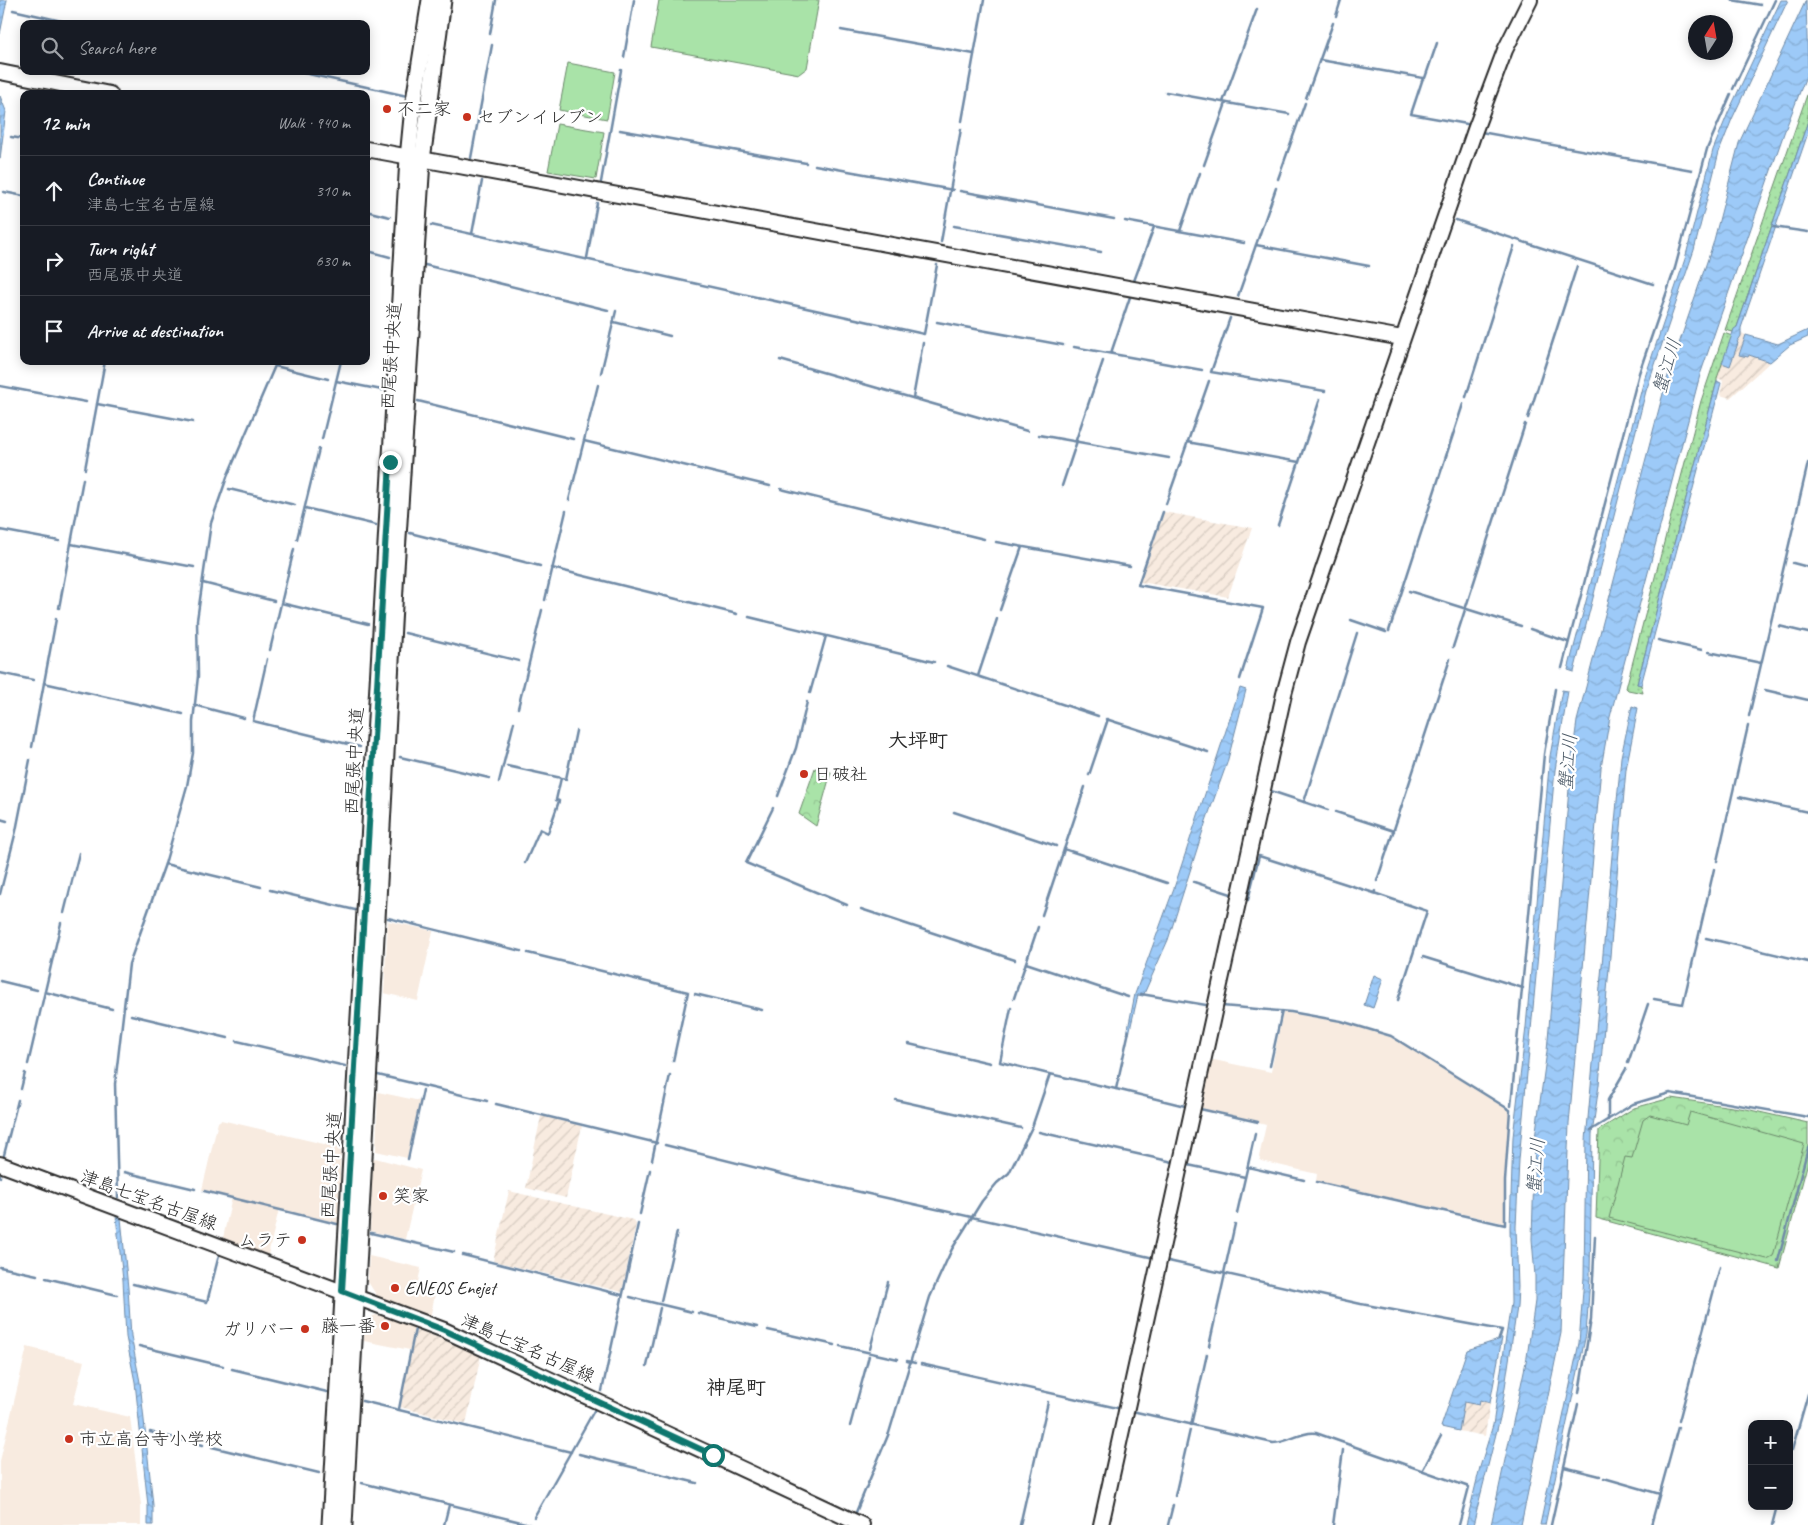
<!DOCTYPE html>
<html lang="en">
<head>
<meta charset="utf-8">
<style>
	:root { --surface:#171b24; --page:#242831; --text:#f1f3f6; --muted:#9ea1a6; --line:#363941 }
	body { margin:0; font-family:Caveat,"Klee One",sans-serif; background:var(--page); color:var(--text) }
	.controls { position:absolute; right:15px; bottom:15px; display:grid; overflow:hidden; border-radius:10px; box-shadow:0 2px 12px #0003 }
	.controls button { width:45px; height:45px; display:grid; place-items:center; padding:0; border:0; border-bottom:1px solid var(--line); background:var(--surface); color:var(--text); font:25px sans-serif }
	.compass { position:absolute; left:1688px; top:15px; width:45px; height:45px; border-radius:50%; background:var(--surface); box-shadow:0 2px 12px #0003; rotate:11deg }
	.stop { position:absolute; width:15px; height:15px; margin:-11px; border:4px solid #0f766e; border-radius:50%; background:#fff }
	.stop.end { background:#0f766e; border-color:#fff; box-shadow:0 1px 5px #0008 }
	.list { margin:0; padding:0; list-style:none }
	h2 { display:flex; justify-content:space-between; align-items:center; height:65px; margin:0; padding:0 20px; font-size:21px }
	h2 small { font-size:16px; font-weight:400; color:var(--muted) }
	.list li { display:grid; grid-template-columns:32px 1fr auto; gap:15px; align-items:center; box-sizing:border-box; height:70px; padding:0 20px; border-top:1px solid var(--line) }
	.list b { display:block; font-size:19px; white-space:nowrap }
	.list p { margin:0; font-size:16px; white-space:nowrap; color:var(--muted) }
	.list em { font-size:16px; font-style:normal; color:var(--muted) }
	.icon { flex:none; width:28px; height:28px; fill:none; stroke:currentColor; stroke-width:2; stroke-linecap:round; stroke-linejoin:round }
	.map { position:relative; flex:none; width:1808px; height:1525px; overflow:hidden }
	.search { position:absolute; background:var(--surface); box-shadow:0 2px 12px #0003; left:20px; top:20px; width:350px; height:55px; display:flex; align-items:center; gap:12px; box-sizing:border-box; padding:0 18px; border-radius:10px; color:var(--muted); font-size:19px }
	.panel { position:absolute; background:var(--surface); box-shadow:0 2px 12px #0003; left:20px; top:90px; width:350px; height:275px; border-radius:10px }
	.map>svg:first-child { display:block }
</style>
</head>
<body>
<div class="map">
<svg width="1808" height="1525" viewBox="0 0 1808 1525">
	<defs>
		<pattern id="industrial-furrows" width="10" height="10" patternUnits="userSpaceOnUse" patternTransform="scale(1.25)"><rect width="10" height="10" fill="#f8ebe0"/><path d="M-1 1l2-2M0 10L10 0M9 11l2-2" fill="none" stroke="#d5cac0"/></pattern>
		<pattern id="grass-dots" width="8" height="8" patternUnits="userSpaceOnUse" patternTransform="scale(1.25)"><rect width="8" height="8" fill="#a9e3a8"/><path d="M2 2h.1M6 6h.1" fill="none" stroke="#92c391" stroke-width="1.8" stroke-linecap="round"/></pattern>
		<pattern id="park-crowns" width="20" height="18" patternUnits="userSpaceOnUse" patternTransform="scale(1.25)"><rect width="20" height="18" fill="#a9e3a8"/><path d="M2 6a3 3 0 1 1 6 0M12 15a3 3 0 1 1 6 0" fill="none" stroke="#92c391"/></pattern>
		<pattern id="water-waves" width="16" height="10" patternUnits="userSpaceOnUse" patternTransform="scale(1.25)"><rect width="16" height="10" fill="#9dcaf8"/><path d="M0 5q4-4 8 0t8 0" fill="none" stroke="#87aed5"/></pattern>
	</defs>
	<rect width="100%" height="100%" fill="#fff"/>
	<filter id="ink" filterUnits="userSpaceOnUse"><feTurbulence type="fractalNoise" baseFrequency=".02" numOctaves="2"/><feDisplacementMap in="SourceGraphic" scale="10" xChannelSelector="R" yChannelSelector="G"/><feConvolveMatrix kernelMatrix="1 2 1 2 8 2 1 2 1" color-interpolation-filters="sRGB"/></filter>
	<g filter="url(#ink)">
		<!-- built -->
		<g fill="#f8ebe0">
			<path d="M388,921l45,10 -15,70 -34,-8z"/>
			<path d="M1283,1012l58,10 55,17 114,72 -6,70v42l-188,-42 1,-7 -56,-13 -2,-4 7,-32 -8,-2v-2l-59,-13 10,-45 5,-3 57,12z"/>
			<path d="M378,1092l42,9 -13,57 -31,-7z"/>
			<path d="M221,1120l120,28 -3,75 -59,-14 -11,46 -45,-17 9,-41 -30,-7 16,-68z"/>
			<path d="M375,1158l46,12 -16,69 -35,-8 3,-71z"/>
			<path d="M369,1256l52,12 -4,18 19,4 -6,28 -53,-22 -9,-14z"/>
			<path d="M375,1315l14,2 25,11 -4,22 -46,-9 1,-19z"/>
			<path d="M27,1347l57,14 -11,43 57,13 11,88v20h-141v-64z"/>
		</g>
		<!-- industrial -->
		<g fill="url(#industrial-furrows)">
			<path d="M1741,333l5,2 -7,20h10l21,7 -40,36 -10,-3 3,-13 -1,-2 -5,-2 4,-15 9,2z"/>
			<path d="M1164,512l88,16 -24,69 -88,-15z"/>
			<path d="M541,1116l41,10 -16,72 -40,-10z"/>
			<path d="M509,1191l124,29 3,4 -14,68 -129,-31z"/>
			<path d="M416,1329l65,26 -15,69 -66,-17z"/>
			<path d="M1480,1400l10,3 -5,33 -26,-5 5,-29 14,2z"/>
		</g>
		<!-- grass -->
		<g fill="url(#grass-dots)" stroke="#6a876a">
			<path d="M1808,92v29l-71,206 -4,5 -8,-2z"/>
			<path d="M1724,333l8,3 -15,42v3l-80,303 4,1 2,8 -15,-3 -2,-2 75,-287z"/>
		</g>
		<!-- park -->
		<g fill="url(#park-crowns)" stroke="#6a876a">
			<path d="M815,768l16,4 -15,54 -17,-12z"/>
			<path d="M1671,1098l75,11 62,14v39l-29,106 -183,-50 3,-88 35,-22z"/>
		</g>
		<!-- pitch -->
		<g fill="#a9e3a8" stroke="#6a876a">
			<path d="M659,0h160l-12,68 -8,6 -148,-27z"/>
			<path d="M568,63l47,9 -8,47 -48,-9z"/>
			<path d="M557,124l47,8 -8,47 -48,-8z"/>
			<path d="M1690,1112l114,32 -31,112 -6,3 -158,-41 16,-61 7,1 11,-38 7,-5 36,10z"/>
		</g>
		<!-- water -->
		<g fill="url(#water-waves)" stroke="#6f8aa6">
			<path d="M0,0h7l-7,34z"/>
			<path d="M1781,0h7l-56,119 -13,33 -25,98 -48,141 -72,281 -6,-2 76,-290 41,-121 28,-109 15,-37z"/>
			<path d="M1806,0l2,71 -24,62 -84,242 -90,342 -9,51 -32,356 -8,209 -40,192h-30l36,-168 8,-56v-25l-3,-37 3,-101 12,-87 24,-286 6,-44 89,-339 47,-138 26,-101z"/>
			<path d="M0,96l6,15 -6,48z"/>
			<path d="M1808,121v12l-67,195v8l-4,6 1,1 -8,23 -8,-3 12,-34 3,-2z"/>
			<path d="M1808,330v7l-18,8 -20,17 -21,-7 -1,2 -9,-2 7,-20 32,9z"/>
			<path d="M1717,381l4,2 -80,302 -4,-1z"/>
			<path d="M1240,688l6,2 -19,73 -21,58 -38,119 -25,56 -5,-1 -9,39h-2l8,-40 39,-106z"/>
			<path d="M1562,690l6,1 -13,79 -36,390 -3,67 2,60 -1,20 -16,107 -28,111h-7l14,-58 13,-42 18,-122 -1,-76 3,-90 13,-110 24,-271z"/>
			<path d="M1632,706l6,2 -12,61 -27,316 -7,49 -2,145 -4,55 -41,191h-5l39,-182 5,-66 2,-137 35,-383z"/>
			<path d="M1374,975l9,4 -10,29 -9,-3z"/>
			<path d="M116,1216l5,2 7,70 3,48 9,46 13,123v20h-5v-19l-13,-124 -9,-45 -3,-57z"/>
			<path d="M1499,1337l3,1 -12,65 -10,-3 -1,5 -15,-3 -5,29 -18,-4 26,-77 31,-10z"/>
		</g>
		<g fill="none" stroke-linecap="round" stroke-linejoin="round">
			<!-- stream -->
			<g stroke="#6f8aa6" stroke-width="2.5">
				<path d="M1732,0l29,5"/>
				<path d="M13,10l62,14"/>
				<path d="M1336,16l5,-16"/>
				<path d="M841,30l133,24"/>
				<path d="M490,34l6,-34"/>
				<path d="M624,57l10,-57"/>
				<path d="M1320,60l103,18 -12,36 56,10"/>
				<path d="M295,71l112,25"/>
				<path d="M1423,78h2l12,-35"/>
				<path d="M1733,89l42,-89"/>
				<path d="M1166,92l123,22"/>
				<path d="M1306,98l27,-75"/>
				<path d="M1223,102l34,-93"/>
				<path d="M962,121l22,-121"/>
				<path d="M620,130l186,33"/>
				<path d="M1481,132l211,38"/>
				<path d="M11,137l13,2"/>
				<path d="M471,158l21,-113"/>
				<path d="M815,165l138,25"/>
				<path d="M1204,165l22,-62"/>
				<path d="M1278,179l27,-76"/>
				<path d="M601,182l20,-112"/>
				<path d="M960,191l154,28"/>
				<path d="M4,192l20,4"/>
				<path d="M366,211l24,6"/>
				<path d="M1456,220l197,64"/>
				<path d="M1125,221l119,22"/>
				<path d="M431,225l493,109 13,-69"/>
				<path d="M954,226l147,26"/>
				<path d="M1773,227l35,5"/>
				<path d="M1180,231l20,-58"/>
				<path d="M472,234l10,-53"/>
				<path d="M941,242l20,-113"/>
				<path d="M1256,245l113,21"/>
				<path d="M587,258l10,-55"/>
				<path d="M366,259l2,-8 22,6"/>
				<path d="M425,265l183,45"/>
				<path d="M1134,281l20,-54"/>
				<path d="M1238,296l38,-108"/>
				<path d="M1230,318l-19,54 114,19"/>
				<path d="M614,322l56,14"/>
				<path d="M937,322l126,23"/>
				<path d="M1074,347l128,23"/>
				<path d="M1111,353l19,-56"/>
				<path d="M780,360l247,71"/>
				<path d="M275,366l53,13"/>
				<path d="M601,373l15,-62"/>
				<path d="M336,381l46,9"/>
				<path d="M0,386l86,16"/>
				<path d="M1466,397l48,-151"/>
				<path d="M913,398l10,-55"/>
				<path d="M418,401l155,38"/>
				<path d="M97,404l96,18"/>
				<path d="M1528,418l49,-152"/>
				<path d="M1039,435l130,23"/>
				<path d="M322,439l19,-78"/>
				<path d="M1076,440l27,-79"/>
				<path d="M584,441l186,45"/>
				<path d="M1187,442l112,20"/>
				<path d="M85,469l20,-108"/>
				<path d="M1062,486l15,-45"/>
				<path d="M229,489l66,16"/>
				<path d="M781,489l203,50"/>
				<path d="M569,500l29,-115"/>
				<path d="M1166,504l43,-123"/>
				<path d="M305,508l71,17"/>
				<path d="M1163,512l-25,73 125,23 -23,71"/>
				<path d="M1278,525l42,-126"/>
				<path d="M0,530l59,11"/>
				<path d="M410,533l130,33"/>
				<path d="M297,539l22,-90"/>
				<path d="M996,542l134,24"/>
				<path d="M71,544l123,23"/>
				<path d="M1793,563l15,4"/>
				<path d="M552,568l185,46"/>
				<path d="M203,583l71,18"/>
				<path d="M1409,591l112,35"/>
				<path d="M545,600l21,-89"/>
				<path d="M281,603l87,21"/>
				<path d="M59,608l24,-129"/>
				<path d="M1000,610l22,-63"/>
				<path d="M749,617l185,45"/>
				<path d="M1351,620l35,12"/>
				<path d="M1779,626l29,7"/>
				<path d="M1530,629l38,13"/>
				<path d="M1389,631l74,-227"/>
				<path d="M405,633l114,28"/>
				<path d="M1658,640l44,10"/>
				<path d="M1453,647l72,-223"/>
				<path d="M270,650l24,-101"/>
				<path d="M1709,652l52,11"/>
				<path d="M267,659l-14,62 107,26"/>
				<path d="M947,666l151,50"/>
				<path d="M1562,668l77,-295 36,-105 32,-119 24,-55"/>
				<path d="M0,673l33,7"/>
				<path d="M978,676l19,-57"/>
				<path d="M44,683l139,31"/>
				<path d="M1765,690l43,10"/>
				<path d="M810,693l16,-57"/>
				<path d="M194,705l50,13"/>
				<path d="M518,708l24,-98"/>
				<path d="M1749,716l59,-253"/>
				<path d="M1106,719l102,33"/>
				<path d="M32,747l24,-128"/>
				<path d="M400,757l89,21"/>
				<path d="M507,766l59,13 10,-48"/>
				<path d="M1089,775l19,-56"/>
				<path d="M499,782l15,-60"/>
				<path d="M1271,791l57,19"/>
				<path d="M778,796l18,-48 11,-46"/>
				<path d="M1739,797l69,15"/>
				<path d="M1304,802l53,-169"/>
				<path d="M773,808l-27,55 101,42"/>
				<path d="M954,812l102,34"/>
				<path d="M1336,812l58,19"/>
				<path d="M0,819l7,2"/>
				<path d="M1064,849l103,34"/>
				<path d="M1717,861l31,-135"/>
				<path d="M525,863l15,-34 8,4 11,-32 -3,-1 5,-22"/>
				<path d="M165,864l96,23"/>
				<path d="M1377,881l73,-222"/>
				<path d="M1194,882l37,12"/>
				<path d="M270,890l85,20"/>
				<path d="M1374,893l53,18 -29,89"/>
				<path d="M0,894l16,-63 14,-71"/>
				<path d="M1248,900l11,-44 115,37 1,-2"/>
				<path d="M861,909l154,51"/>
				<path d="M64,913l15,-60"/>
				<path d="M1042,915l43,-128"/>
				<path d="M388,918l133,33"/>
				<path d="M1706,938l102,24"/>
				<path d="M528,953l160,39 -15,69"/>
				<path d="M1423,957l100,31"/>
				<path d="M1026,963l102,34"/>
				<path d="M0,981l37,9"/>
				<path d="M45,992l67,17"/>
				<path d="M695,994l67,16"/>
				<path d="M1141,994l65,11"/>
				<path d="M1014,998l24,-71"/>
				<path d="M1654,999l29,5 31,-135"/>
				<path d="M1222,1006l69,6 50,9 50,15 119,74 -5,71v44l-188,-43"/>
				<path d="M1011,1008l-11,54 49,12"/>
				<path d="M131,1015l97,23"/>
				<path d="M237,1041l108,25"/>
				<path d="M909,1044l81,19"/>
				<path d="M1628,1063l20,-59"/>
				<path d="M28,1064l33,-141"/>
				<path d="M1270,1066l12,-55"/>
				<path d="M378,1075l109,26"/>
				<path d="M21,1089l4,-16"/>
				<path d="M1116,1089l69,17"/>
				<path d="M896,1100l125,28"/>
				<path d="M496,1104l161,39"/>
				<path d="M1511,1106l33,-352 11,-65"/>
				<path d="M1200,1109l58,13"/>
				<path d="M1608,1120v-20l18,-31"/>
				<path d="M1591,1130l42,-26 37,-11 138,24"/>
				<path d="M1039,1132l134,30"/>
				<path d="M665,1145l128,32 361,81"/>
				<path d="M4,1155l14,-55"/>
				<path d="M408,1159l15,-69"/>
				<path d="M652,1160l18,-85"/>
				<path d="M1188,1165l57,12"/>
				<path d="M1248,1167l56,13"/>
				<path d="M124,1172l71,17"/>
				<path d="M0,1177v-2"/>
				<path d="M204,1191l133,33"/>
				<path d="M118,1197l-3,-113 14,-120 36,-100 22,-78 6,-33v-31l5,-46 -1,-56 14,-97 16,-46 50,-116"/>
				<path d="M1237,1213l18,-79"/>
				<path d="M640,1214l10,-44"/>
				<path d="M371,1233l83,19"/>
				<path d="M463,1255l159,40"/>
				<path d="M1164,1260l197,44 141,26 -3,9"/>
				<path d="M1778,1261l30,-113"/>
				<path d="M0,1267l37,8"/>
				<path d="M1224,1273l11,-49"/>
				<path d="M46,1278l71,17"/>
				<path d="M133,1284l74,18 12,-47"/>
				<path d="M630,1297l62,15"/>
				<path d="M661,1301l16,-69"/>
				<path d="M698,1313l59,14"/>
				<path d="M768,1330l67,15"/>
				<path d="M139,1346l84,20"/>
				<path d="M840,1346l58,13"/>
				<path d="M1209,1346l16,-72"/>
				<path d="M870,1349l18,-67"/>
				<path d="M907,1361l8,2"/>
				<path d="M921,1364l201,45"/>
				<path d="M647,1366l13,-58"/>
				<path d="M232,1369l95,23"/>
				<path d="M602,1391l36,-167"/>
				<path d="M1579,1393l12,-74 4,-83"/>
				<path d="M362,1401l209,51"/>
				<path d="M399,1409l16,-80"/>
				<path d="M1132,1411l141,32c16,0 28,-12 43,-10l153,54 -10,38"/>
				<path d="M1679,1421l41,-154"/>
				<path d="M1191,1425l16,-71"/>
				<path d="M850,1426l19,-70"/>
				<path d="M150,1432l53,13"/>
				<path d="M212,1447l107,26"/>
				<path d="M1792,1450l16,-56"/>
				<path d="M579,1454l118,29"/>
				<path d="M1564,1467l36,9"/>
				<path d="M1422,1471l19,-35"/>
				<path d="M1604,1478l56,16"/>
				<path d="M362,1483l167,41"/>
				<path d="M1175,1496l15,-66"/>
				<path d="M534,1517l61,-108"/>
				<path d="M854,1517l35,-84 41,-136 22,-48 30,-48 15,-18 12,-10 23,-46 18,-53 66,15 13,-58"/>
				<path d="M444,1525l5,-20"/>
				<path d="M1020,1525l28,-123"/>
				<path d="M1168,1525l5,-20"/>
				<path d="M1333,1525l10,-75"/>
				<path d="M1551,1525l27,-121"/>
				<path d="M1651,1525l27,-98"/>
				<path d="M1772,1525l5,-19"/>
			</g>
			<!-- secondary casing -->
			<g stroke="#2b2b2b" stroke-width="18">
				<g id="secondary">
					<path d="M0,72l110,22"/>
					<path d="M366,149l1036,189"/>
					<path d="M0,1164l444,166 418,195"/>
					<path d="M1101,1525l183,-831 14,-52 177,-512 30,-80 25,-50"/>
				</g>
			</g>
			<!-- primary casing -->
			<g stroke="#2b2b2b" stroke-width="19">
				<g id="primary">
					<path d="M330,1525l78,-1367 5,-51 17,-107"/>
					<path d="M344,1525l52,-956 26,-409 21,-160"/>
				</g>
			</g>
			<!-- secondary -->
			<use href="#secondary" stroke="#fff" stroke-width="14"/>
			<!-- primary -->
			<use href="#primary" stroke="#fff" stroke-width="15"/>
		</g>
	</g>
	<g fill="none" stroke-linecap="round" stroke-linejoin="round" filter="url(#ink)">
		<!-- route -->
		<path stroke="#0f766e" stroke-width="6" d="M390,462l-48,829 102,39 269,125"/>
	</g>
	<!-- markers -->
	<g fill="#c8321e" stroke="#fff" stroke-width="2">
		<circle cx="387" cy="109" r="5"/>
		<circle cx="467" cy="117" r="5"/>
		<circle cx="804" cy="774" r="5"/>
		<circle cx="383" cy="1196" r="5"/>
		<circle cx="302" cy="1240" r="5"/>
		<circle cx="395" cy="1288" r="5"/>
		<circle cx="385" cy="1326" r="5"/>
		<circle cx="305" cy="1329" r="5"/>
		<circle cx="69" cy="1439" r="5"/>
	</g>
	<g text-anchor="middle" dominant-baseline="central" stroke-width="4.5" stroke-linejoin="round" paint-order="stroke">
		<!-- poi labels -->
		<g font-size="18" fill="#2b2b2b" stroke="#fff" text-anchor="start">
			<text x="397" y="109">不二家</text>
			<text x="477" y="117">セブンイレブン</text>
			<text x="814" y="774">日破社</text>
			<text x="393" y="1196">笑家</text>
			<text x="292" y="1240" text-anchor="end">ムラテ</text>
			<text x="405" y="1288">ENEOS Enejet</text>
			<text x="375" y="1326" text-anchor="end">藤一番</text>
			<text x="295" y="1329" text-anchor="end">ガリバー</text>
			<text x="79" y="1439">市立高台寺小学校</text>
		</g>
		<!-- street labels -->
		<g font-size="18" fill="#2b2b2b" stroke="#fff">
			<text transform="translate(391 356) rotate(-86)">西尾張中央道</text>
			<text transform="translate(354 761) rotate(-87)">西尾張中央道</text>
			<text transform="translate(331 1165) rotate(-86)">西尾張中央道</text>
			<text transform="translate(149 1200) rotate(20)">津島七宝名古屋線</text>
			<text transform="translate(528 1348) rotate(24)">津島七宝名古屋線</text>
		</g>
		<!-- water labels -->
		<g font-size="19" font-style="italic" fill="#4d5b68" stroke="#fff">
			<text transform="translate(1667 366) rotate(-73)">蟹江川</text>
			<text transform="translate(1568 762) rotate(-85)">蟹江川</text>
			<text transform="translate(1536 1166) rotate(-86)">蟹江川</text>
		</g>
		<!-- quarter labels -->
		<g font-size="20" font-weight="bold" fill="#2b2b2b" stroke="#fff">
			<text x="918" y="740">大坪町</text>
			<text x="736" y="1387">神尾町</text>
		</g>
	</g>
</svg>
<div class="controls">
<button>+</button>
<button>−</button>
</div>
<svg class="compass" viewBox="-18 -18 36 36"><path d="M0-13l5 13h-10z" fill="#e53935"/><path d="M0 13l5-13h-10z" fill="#9ea1a6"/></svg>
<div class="stop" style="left:713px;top:1455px"></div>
<div class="stop end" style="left:390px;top:462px"></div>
<div class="search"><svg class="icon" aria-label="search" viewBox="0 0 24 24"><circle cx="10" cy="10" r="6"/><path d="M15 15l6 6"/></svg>Search here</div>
<section class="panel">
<h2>12 min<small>Walk · 940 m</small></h2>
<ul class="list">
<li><svg class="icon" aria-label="ahead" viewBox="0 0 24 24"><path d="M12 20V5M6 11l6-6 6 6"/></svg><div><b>Continue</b><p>津島七宝名古屋線</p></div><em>310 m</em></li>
<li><svg class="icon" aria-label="right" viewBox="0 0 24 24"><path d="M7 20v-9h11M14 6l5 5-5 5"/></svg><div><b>Turn right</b><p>西尾張中央道</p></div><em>630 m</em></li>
<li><svg class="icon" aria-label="arrive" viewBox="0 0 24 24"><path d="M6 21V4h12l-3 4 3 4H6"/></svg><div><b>Arrive at destination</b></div></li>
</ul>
</section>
</div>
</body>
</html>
